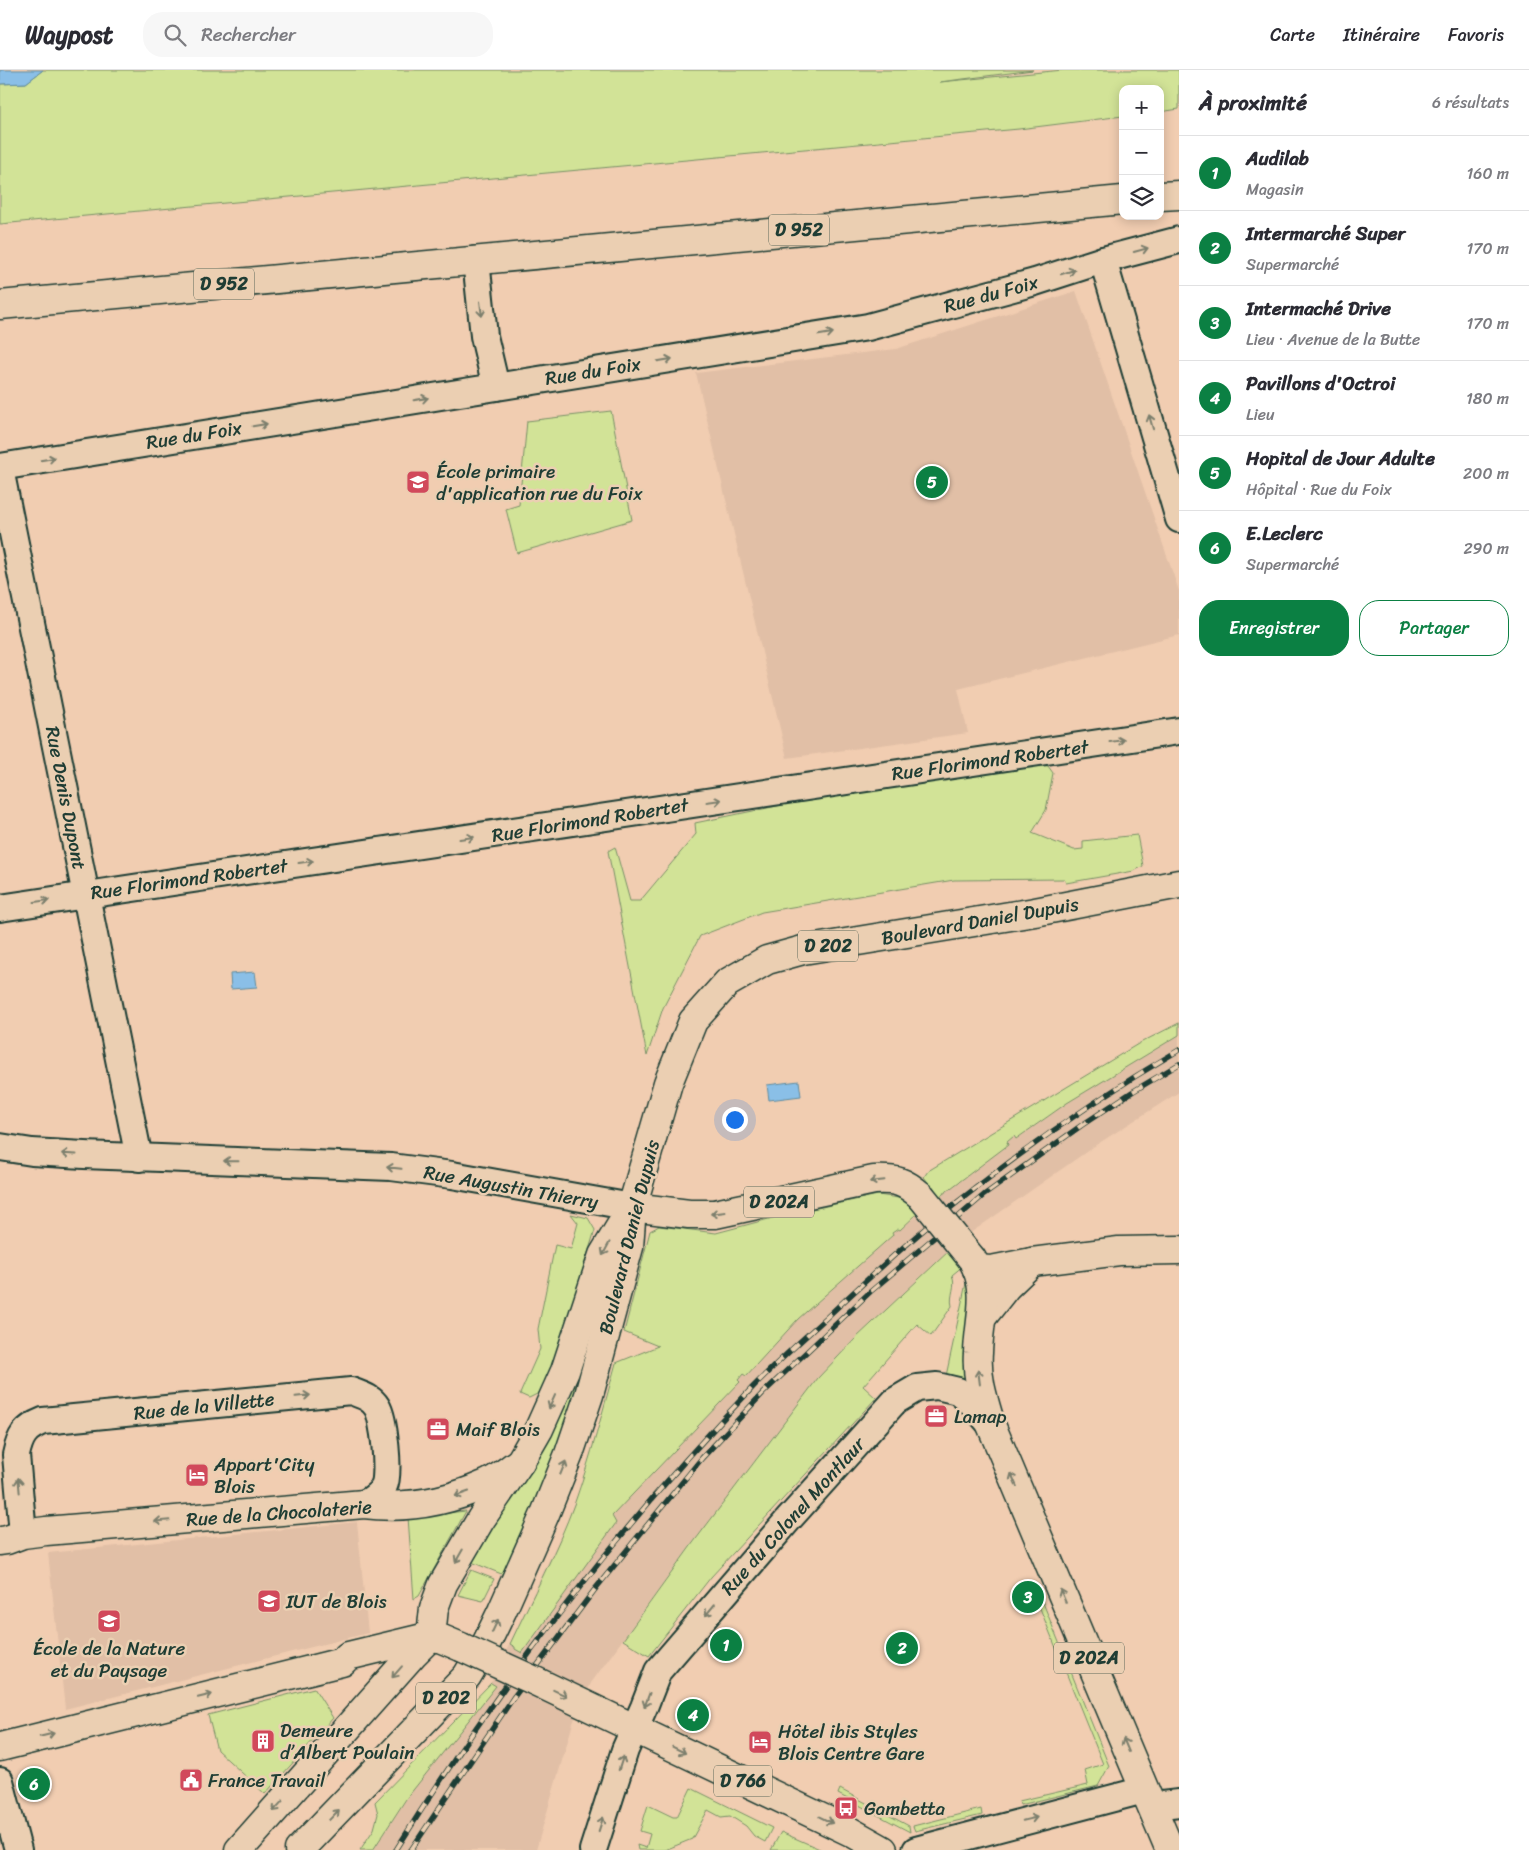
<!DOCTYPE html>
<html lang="fr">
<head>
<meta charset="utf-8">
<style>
	:root { --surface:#fff; --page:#f7f7f7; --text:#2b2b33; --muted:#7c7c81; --line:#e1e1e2; --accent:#0b8043 }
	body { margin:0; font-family:Sriracha,sans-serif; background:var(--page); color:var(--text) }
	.controls { position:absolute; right:15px; top:15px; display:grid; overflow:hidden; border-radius:10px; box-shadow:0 2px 12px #0003 }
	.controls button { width:45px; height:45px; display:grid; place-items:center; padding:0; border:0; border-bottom:1px solid var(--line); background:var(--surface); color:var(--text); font:25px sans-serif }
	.you { position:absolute; left:734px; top:1049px; width:18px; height:18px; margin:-12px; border:4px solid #fff; border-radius:50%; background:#1a73e8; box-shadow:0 0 0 8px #1a73e833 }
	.badge { display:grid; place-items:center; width:32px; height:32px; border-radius:50%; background:var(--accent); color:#fff; font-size:16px; font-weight:700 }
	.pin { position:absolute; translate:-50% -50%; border:2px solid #fff; box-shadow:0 1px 5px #0006 }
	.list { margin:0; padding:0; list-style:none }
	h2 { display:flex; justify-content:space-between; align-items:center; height:65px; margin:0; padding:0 20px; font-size:21px }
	h2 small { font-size:16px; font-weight:400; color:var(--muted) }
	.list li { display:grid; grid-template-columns:32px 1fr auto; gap:15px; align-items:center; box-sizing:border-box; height:75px; padding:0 20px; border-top:1px solid var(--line) }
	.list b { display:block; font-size:19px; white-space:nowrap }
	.list p { margin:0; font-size:16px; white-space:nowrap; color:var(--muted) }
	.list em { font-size:16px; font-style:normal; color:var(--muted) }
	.actions { display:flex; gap:10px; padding:15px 20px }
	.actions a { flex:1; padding:11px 0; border:1px solid var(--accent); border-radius:20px; text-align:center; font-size:18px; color:var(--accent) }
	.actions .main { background:var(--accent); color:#fff }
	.icon { flex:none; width:28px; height:28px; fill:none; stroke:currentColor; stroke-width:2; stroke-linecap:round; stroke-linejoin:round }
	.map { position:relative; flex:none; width:1179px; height:1780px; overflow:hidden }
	header { display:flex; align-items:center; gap:30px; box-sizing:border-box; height:70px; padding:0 25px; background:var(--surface); border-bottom:1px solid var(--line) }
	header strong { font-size:24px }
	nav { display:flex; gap:28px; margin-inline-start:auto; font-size:18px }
	.search { width:350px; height:45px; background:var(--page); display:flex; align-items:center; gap:12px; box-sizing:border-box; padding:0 18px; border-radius:20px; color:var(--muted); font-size:19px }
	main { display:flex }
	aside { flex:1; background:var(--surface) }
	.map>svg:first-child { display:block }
</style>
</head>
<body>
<header>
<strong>Waypost</strong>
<div class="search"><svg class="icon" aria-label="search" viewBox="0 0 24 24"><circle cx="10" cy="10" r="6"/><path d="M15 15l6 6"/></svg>Rechercher</div>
<nav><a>Carte</a><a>Itinéraire</a><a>Favoris</a></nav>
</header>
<main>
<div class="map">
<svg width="1179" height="1780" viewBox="0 0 1179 1780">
	<rect width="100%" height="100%" fill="#f1cdb1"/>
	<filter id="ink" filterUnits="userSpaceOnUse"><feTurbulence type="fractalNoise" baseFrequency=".02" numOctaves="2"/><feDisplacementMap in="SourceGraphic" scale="10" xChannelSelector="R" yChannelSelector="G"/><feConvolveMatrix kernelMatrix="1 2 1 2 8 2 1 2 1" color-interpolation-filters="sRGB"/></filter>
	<g filter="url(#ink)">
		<!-- built -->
		<g fill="#e1bfa6">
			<path d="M1076,221l103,300v44l-221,54 10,44 -181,25 -91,-385 200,-24z"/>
			<path d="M1179,965v57l-83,53 -127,89 -24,20 -89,84 -38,40 -125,165 -102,140 -18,40 -37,127h-163l33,-50 -5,-24 90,-93 73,-154 10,-26 126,-80 40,-41 -2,-2 5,-6 3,2 52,-57 95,-84 -1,-1 6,-5 2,1 39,-33 69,-52 -1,-3 8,-6 2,3 50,-36z"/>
			<path d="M357,1452l11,111 -303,76 -17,-156z"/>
		</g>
		<!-- green -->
		<g fill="#d2e397" stroke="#789066">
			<path d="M43,0h990l-93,12 123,-12h116v39l-19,3v-23h-37v27l-104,13 -1019,95v-140l26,-1z"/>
			<path d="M611,341l21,109 -115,33 -11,-44 13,-4 8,-84z"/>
			<path d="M1033,694l15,2 5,7 -7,37 -14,23 42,17 9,-1v-8l54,-6 6,31 -9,5 -68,12 -2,-4 -110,1 -192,32 -62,24 -37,72 -16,48 -39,-205 7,-4 15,54h10l56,-67 -1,-11 111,-23z"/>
			<path d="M1179,953v12l-112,68 -51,36 -2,-3 -7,6 1,3 -69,52 -15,-20 4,-6 210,-127z"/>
			<path d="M878,1125l27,4 13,14 -18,17 -2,-1 -6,4 1,2 -95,84 -52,57 -3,-2 -5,6 2,2 -128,134 4,7 -94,130 -7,-4v-2l-5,-3c22,-47 47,-93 65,-142 16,-45 28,-92 41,-139l42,-17 -34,-14 26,-101 9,-5 57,7 68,-18z"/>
			<path d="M571,1144l17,4 7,12 -37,121 -17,41 -12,6 -9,-4 20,-45 -2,-20 17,-84 16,4 7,-26z"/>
			<path d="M950,1180l13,16 -11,9c5,11 -3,20 0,31l-21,30 -14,-12 -54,62 13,12 -165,179 -62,79 -26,-16 70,-97 125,-165 38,-40z"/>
			<path d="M609,1203l-26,107 -74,197 -40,-16z"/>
			<path d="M971,1210l-3,103 -22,-7 20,-93z"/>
			<path d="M466,1441l-47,85 -5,3 -6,-82z"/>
			<path d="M471,1500l23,9 -11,22 -25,-6z"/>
			<path d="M1035,1513l74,183 -11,20 -78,19 -1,-4 69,-16 -3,-15 18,-6 -70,-173 -1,-5z"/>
			<path d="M491,1613l5,3 -90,113 -33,51h-13l14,-21 4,-15 -3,-12z"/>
			<path d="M314,1618l19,30 -68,76 -48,-44 -9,-35z"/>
			<path d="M691,1718l81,40 -7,14 -11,-6 -8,-10 -16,-10 -9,1 -13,-7 -16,29 -27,11h-27l-1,-5 9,3 4,-14 -10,-3 8,-26 25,12h4z"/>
			<path d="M840,1719l69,37 1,6 -72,-38z"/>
			<path d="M981,1739l1,6 -67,16 -2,-5z"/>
			<path d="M781,1762l41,18h-51z"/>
		</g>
		<!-- water -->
		<g fill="#8abfe7" stroke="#5f8b9f">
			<path d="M0,0h43l-17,13 -26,1z"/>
			<path d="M255,902l2,15 -26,2 -1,-15z"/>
			<path d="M799,1011l2,15 -32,4 -2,-15z"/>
		</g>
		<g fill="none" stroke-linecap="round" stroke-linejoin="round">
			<!-- street casing -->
			<g stroke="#1f3d34" stroke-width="30">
				<g id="street">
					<path d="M476,190l8,76 12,51"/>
					<path d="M1103,190l76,259"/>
					<path d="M0,397l868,-140 167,-45 68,-22 76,-20"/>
					<path d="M0,399l139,689"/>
					<path d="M0,838l1179,-177"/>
					<path d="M0,1077l32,5 52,3 307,12 61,8 180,32"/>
					<path d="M23,1464l-7,-79c4,-19 9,-27 27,-34l308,-30c10,4 20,6 26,16 7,11 13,67 7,79 -4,9 -12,13 -20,18"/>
					<path d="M0,1711l18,69"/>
					<path d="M1153,1736l26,-3"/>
					<path d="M593,1780l32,-100 19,-43 14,-36 130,-151 107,-119 22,-13 20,-2 21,5 13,11 20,23"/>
					<path d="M916,1780l228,-60"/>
				</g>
			</g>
			<!-- secondary casing -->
			<g stroke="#1f3d34" stroke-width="31">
				<g id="secondary">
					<path d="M977,1199l14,1 41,-8 87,-11 60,-1"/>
					<path d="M983,1246l23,-29 26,-25"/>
					<path d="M0,1677l342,-85 6,-6 83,-20"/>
					<path d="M239,1780l175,-197 17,-17"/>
				</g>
			</g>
			<!-- primary casing -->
			<g stroke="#1f3d34" stroke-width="31">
				<g id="primary">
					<path d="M1160,126l19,-1"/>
					<path d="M0,235l1123,-105"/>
					<path d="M632,1137l57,7h26l159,-34c22,-1 30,1 47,16"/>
					<path d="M972,1189c19,33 7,58 6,94 -2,25 6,48 13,72l179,425"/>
					<path d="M0,1471l7,-1 16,-6 23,-3 318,-27c41,5 82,-2 120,-19 13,-5 24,-15 36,-23"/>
					<path d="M461,1577l-19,-8 -11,-3 3,-28 9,-24 38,-65 39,-57 19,-33 26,-58 38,-116 28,-46"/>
					<path d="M533,1610l318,152 32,18"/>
					<path d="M299,1780l168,-174 19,-32 16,-33 43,-97 24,-60 20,-59 40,-148 3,-40 36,-124 25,-62 34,-38 40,-23 36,-10 232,-38 144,-28"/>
				</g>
			</g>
			<!-- street -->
			<use href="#street" stroke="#ebcfb2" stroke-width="26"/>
			<!-- secondary -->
			<use href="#secondary" stroke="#ebcfb2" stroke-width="28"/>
			<!-- primary -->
			<use href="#primary" stroke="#ebcfb2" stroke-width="28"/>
			<!-- rail casing -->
			<g stroke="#1f3d34" stroke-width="5.5">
				<g id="rail">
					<path d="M396,1780c102,-164 223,-323 357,-463 23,-24 49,-47 74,-70 48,-45 97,-90 150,-130 64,-50 132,-96 202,-137"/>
					<path d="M411,1780l102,-152 83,-110 106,-130 61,-65 107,-101 114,-97 98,-70 50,-33 47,-28"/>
				</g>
			</g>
			<!-- rail -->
			<use href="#rail" stroke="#ebcfb2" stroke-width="4" stroke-dasharray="11" stroke-linecap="butt"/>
			<!-- primary-bridge casing -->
			<g stroke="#1f3d34" stroke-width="31" stroke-linecap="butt">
				<g id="primary-bridge">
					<path d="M921,1126l51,63"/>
					<path d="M461,1577l72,33"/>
				</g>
			</g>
			<!-- primary-bridge -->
			<use href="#primary-bridge" stroke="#ebcfb2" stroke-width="28"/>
		</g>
		<!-- one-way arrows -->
		<defs><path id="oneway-shaft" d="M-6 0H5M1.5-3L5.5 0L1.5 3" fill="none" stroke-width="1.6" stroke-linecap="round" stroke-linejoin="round" transform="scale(1.25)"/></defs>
		<g stroke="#7b7f6d">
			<use href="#oneway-shaft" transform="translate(1141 180) rotate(-15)"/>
			<use href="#oneway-shaft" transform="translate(1068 202) rotate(-18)"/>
			<use href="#oneway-shaft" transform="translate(481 239) rotate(83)"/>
			<use href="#oneway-shaft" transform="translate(826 264) rotate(-9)"/>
			<use href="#oneway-shaft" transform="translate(665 290) rotate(-9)"/>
			<use href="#oneway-shaft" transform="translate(421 329) rotate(-9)"/>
			<use href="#oneway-shaft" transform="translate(1151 352) rotate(-106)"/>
			<use href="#oneway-shaft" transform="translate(260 355) rotate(-9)"/>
			<use href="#oneway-shaft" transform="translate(48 389) rotate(-9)"/>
			<use href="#oneway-shaft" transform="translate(1117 671) rotate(-8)"/>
			<use href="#oneway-shaft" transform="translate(714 731) rotate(-8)"/>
			<use href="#oneway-shaft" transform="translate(467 768) rotate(-8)"/>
			<use href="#oneway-shaft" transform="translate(306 792) rotate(-8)"/>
			<use href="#oneway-shaft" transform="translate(42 831) rotate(-8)"/>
			<use href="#oneway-shaft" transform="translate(69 1084) rotate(-177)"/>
			<use href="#oneway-shaft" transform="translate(231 1091) rotate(-179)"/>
			<use href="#oneway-shaft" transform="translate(394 1098) rotate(-174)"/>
			<use href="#oneway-shaft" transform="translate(877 1111) rotate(174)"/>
			<use href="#oneway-shaft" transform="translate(718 1143) rotate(173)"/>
			<use href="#oneway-shaft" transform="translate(606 1179) rotate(118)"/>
			<use href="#oneway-shaft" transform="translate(979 1307) rotate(-97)"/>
			<use href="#oneway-shaft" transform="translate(303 1326) rotate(-6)"/>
			<use href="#oneway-shaft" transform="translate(552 1332) rotate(114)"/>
			<use href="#oneway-shaft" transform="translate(563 1398) rotate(-68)"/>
			<use href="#oneway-shaft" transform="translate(1014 1410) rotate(-113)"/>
			<use href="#oneway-shaft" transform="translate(19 1415) rotate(-95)"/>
			<use href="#oneway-shaft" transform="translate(462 1424) rotate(161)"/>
			<use href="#oneway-shaft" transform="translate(162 1451) rotate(175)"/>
			<use href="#oneway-shaft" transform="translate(459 1486) rotate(120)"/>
			<use href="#oneway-shaft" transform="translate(1063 1526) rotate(-113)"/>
			<use href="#oneway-shaft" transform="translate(710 1540) rotate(130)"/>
			<use href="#oneway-shaft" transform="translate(495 1556) rotate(-65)"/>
			<use href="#oneway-shaft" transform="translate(397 1602) rotate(131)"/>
			<use href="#oneway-shaft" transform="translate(560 1623) rotate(25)"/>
			<use href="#oneway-shaft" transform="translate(205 1626) rotate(-14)"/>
			<use href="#oneway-shaft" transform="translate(647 1630) rotate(110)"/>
			<use href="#oneway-shaft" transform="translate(47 1665) rotate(-14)"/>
			<use href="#oneway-shaft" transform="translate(1126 1675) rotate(-113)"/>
			<use href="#oneway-shaft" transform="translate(679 1680) rotate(26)"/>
			<use href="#oneway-shaft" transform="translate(621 1693) rotate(-72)"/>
			<use href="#oneway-shaft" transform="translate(278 1736) rotate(132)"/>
			<use href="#oneway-shaft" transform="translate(334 1745) rotate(-46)"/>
			<use href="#oneway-shaft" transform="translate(1030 1749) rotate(-14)"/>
			<use href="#oneway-shaft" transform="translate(826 1750) rotate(26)"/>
			<use href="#oneway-shaft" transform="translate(601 1754) rotate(-72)"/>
		</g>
	</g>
	<!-- icons -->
	<defs>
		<g id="school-square" transform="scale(1.25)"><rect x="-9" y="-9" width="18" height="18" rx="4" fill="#d1495b" stroke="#ebcfb2"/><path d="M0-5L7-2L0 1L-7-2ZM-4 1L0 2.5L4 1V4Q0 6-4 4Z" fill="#fff"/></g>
		<g id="office-square" transform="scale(1.25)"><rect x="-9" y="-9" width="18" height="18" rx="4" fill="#d1495b" stroke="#ebcfb2"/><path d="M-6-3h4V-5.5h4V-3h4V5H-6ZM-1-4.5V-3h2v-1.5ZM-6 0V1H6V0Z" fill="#fff"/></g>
		<g id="hotel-square" transform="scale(1.25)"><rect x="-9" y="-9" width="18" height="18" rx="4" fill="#d1495b" stroke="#ebcfb2"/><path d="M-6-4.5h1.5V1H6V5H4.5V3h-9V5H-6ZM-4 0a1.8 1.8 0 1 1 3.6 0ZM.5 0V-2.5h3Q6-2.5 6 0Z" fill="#fff"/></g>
		<g id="university-square" transform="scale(1.25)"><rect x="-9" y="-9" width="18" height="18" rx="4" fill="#d1495b" stroke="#ebcfb2"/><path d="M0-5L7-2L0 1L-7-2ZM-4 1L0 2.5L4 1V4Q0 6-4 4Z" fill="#fff"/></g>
		<g id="building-square" transform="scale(1.25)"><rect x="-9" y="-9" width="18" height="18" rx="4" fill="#d1495b" stroke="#ebcfb2"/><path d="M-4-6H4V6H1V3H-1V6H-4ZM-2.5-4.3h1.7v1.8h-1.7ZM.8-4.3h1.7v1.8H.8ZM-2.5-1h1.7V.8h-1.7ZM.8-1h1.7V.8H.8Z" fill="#fff"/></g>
		<g id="civic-square" transform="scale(1.25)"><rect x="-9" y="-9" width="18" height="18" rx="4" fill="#d1495b" stroke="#ebcfb2"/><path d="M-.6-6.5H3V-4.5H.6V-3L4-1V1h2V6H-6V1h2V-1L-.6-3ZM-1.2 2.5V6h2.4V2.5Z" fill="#fff"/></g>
		<g id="bus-square" transform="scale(1.25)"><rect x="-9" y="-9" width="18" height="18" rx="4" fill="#d1495b" stroke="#ebcfb2"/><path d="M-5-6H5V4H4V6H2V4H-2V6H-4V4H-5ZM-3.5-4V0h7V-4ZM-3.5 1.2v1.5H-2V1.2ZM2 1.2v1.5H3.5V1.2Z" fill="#fff"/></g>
	</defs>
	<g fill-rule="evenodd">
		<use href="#school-square" x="418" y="412"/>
		<use href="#office-square" x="936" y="1346"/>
		<use href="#office-square" x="438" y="1359"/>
		<use href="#hotel-square" x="197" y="1405"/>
		<use href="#university-square" x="269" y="1531"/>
		<use href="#university-square" x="109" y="1551"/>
		<use href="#building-square" x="263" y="1671"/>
		<use href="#hotel-square" x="760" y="1672"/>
		<use href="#civic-square" x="191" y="1710"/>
		<use href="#bus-square" x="846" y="1738"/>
	</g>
	<g text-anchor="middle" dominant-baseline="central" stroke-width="5" stroke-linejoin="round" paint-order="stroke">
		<!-- shield labels -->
		<g fill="#ebcfb2" stroke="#5c695a" stroke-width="1">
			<rect x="769" y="144.5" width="60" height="31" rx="4"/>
			<rect x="194" y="198.5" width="60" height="31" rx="4"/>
			<rect x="798" y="860.5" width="60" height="31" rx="4"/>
			<rect x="744" y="1116.5" width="70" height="31" rx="4"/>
			<rect x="1054" y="1572.5" width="70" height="31" rx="4"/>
			<rect x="416" y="1612.5" width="60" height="31" rx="4"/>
			<rect x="714" y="1695.5" width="58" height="31" rx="4"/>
		</g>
		<g font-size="18" font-weight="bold" fill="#1f3d34">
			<text x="799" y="160">D 952</text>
			<text x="224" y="214">D 952</text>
			<text x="828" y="876">D 202</text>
			<text x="779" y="1132">D 202A</text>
			<text x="1089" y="1588">D 202A</text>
			<text x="446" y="1628">D 202</text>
			<text x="743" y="1711">D 766</text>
		</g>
		<!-- street labels -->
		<g font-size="19" fill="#1f3d34" stroke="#ebcfb2">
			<text transform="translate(991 224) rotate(-15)">Rue du Foix</text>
			<text transform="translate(593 301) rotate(-9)">Rue du Foix</text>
			<text transform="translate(194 365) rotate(-9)">Rue du Foix</text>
			<text transform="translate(990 690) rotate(-8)">Rue Florimond Robertet</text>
			<text transform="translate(66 728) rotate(79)">Rue Denis Dupont</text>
			<text transform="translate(590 750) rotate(-9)">Rue Florimond Robertet</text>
			<text transform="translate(189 809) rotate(-8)">Rue Florimond Robertet</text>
			<text transform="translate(980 851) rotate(-10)">Boulevard Daniel Dupuis</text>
			<text transform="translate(511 1117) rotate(10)">Rue Augustin Thierry</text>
			<text transform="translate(629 1167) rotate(-76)">Boulevard Daniel Dupuis</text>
			<text transform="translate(204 1336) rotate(-6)">Rue de la Villette</text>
			<text transform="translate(279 1443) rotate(-4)">Rue de la Chocolaterie</text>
			<text transform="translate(793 1446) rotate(-48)">Rue du Colonel Montlaur</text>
		</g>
		<!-- poi labels -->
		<g font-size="19" fill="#1f3d34" stroke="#ebcfb2" text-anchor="start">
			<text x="436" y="401">École primaire<tspan x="436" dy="22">d'application rue du Foix</tspan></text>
			<text x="954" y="1346">Lamap</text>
			<text x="456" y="1359">Maif Blois</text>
			<text x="214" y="1394">Appart'City<tspan x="214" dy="22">Blois</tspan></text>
			<text x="286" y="1531">IUT de Blois</text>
			<text x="109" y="1578" text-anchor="middle">École de la Nature<tspan x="109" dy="22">et du Paysage</tspan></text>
			<text x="280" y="1660">Demeure<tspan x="280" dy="22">d’Albert Poulain</tspan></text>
			<text x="778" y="1661">Hôtel ibis Styles<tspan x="778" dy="22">Blois Centre Gare</tspan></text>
			<text x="208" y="1710">France Travail</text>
			<text x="864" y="1738">Gambetta</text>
		</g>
	</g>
</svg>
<div class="controls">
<button>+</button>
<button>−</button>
<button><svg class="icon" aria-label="layers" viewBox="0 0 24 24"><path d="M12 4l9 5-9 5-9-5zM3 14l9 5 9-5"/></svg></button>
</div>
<div class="you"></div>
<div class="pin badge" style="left:726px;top:1575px">1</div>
<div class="pin badge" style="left:902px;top:1578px">2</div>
<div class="pin badge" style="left:1028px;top:1527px">3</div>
<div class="pin badge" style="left:693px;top:1645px">4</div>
<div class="pin badge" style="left:932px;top:412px">5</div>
<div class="pin badge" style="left:34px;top:1714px">6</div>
</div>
<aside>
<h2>À proximité<small>6 résultats</small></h2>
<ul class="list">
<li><span class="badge">1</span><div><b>Audilab</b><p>Magasin</p></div><em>160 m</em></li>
<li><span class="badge">2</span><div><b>Intermarché Super</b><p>Supermarché</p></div><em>170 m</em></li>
<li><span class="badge">3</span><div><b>Intermaché Drive</b><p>Lieu · Avenue de la Butte</p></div><em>170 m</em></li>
<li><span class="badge">4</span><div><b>Pavillons d'Octroi</b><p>Lieu</p></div><em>180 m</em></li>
<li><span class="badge">5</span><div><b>Hopital de Jour Adulte</b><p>Hôpital · Rue du Foix</p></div><em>200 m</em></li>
<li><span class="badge">6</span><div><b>E.Leclerc</b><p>Supermarché</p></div><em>290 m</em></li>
</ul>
<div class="actions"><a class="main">Enregistrer</a><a>Partager</a></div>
</aside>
</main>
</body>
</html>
